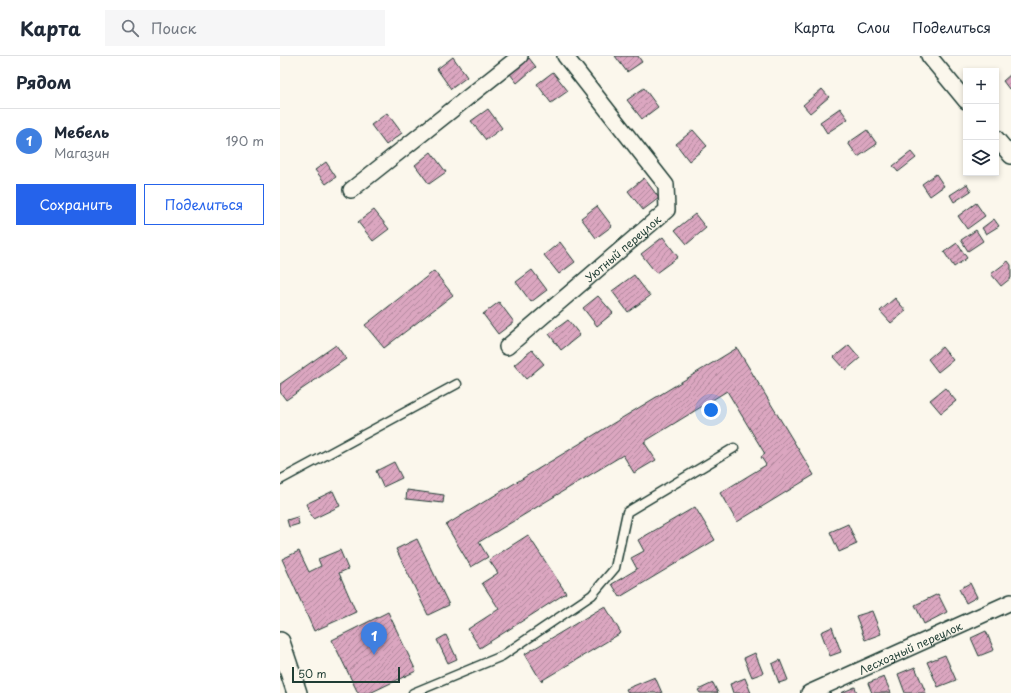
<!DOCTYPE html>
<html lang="ru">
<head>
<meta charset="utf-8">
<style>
	:root { --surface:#fff; --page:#f6f6f7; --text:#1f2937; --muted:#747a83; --line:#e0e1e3; --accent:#2563eb }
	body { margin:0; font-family:"Playpen Sans",sans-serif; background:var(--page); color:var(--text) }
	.controls { position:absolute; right:12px; top:12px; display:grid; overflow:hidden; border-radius:0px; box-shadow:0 2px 6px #0003 }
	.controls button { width:36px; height:36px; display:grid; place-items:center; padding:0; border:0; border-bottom:1px solid var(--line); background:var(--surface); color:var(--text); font:20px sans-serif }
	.scale { position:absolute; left:12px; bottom:10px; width:108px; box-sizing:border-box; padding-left:4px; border:2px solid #1f3d34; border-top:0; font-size:11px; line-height:14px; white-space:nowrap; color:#1f3d34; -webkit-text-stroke:3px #fbf7ec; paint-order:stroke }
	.you { position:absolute; left:431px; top:354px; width:14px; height:14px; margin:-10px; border:3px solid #fff; border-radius:50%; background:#1a73e8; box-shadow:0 0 0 6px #1a73e833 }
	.badge { display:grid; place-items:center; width:26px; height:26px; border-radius:50%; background:var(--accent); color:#fff; font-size:13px; font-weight:700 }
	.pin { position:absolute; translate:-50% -33px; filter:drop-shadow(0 1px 2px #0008) }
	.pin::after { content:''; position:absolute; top:21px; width:14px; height:12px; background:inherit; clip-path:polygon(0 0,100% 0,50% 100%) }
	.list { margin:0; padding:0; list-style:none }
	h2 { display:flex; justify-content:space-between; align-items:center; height:52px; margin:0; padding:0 16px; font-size:17px }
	h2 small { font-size:13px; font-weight:400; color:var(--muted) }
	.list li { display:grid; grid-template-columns:26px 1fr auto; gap:12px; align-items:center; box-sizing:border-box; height:64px; padding:0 16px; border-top:1px solid var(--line) }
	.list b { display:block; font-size:15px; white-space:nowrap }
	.list p { margin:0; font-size:13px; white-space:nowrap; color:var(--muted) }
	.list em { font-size:13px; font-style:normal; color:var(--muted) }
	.actions { display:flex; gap:8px; padding:12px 16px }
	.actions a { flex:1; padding:9px 0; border:1px solid var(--accent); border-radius:0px; text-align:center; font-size:14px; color:var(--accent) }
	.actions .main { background:var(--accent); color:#fff }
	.icon { flex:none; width:22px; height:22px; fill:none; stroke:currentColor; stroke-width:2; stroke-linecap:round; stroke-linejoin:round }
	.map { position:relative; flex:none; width:731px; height:637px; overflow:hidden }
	header { display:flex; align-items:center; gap:24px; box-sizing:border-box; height:56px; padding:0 20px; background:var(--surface); border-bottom:1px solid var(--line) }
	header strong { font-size:19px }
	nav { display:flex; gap:22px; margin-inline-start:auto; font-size:14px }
	.search { width:280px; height:36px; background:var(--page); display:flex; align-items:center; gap:10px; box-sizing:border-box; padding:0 14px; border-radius:0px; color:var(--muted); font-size:15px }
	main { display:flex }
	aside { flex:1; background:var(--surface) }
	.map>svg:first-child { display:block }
</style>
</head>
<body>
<header>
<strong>Карта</strong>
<div class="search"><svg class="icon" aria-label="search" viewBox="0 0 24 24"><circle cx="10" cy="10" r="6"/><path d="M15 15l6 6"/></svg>Поиск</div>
<nav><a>Карта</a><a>Слои</a><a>Поделиться</a></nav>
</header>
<main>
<aside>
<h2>Рядом<small></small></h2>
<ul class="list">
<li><span class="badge" style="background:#3f7fe0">1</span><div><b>Мебель</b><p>Магазин</p></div><em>190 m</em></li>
</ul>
<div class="actions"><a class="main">Сохранить</a><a>Поделиться</a></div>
</aside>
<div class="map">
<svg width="731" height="637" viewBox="0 0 731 637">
	<defs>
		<pattern id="building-hatch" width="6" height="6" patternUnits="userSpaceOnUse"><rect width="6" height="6" fill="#dba6c0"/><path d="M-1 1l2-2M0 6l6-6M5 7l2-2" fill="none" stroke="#b1889d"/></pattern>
	</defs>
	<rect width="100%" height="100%" fill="#fbf7ec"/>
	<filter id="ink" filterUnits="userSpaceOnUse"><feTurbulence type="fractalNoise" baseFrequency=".025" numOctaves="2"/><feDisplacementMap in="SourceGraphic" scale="8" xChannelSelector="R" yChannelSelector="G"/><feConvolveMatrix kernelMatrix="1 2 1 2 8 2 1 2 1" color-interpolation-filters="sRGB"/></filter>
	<g filter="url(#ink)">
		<!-- building -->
		<g fill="url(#building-hatch)" stroke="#1f3d34">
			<path d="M335,0h23l4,6 -15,10z"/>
			<path d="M173,1l14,20 -16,12 -14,-20z"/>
			<path d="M249,2l7,9 -19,16 -7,-9z"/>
			<path d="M273,16l15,19 -17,12 -14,-19z"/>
			<path d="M731,18v13l-2,2 -6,-8z"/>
			<path d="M364,32l14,19 -16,12 -15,-19z"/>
			<path d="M542,33l7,8 -19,16 -7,-8z"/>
			<path d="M560,52l8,11 -21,14 -7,-11z"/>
			<path d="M208,53l14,19 -16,12 -15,-19z"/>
			<path d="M107,57l15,20 -16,12 -15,-20z"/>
			<path d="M413,74l14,16 -18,15 -13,-17z"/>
			<path d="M587,74l10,14 -19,13 -10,-14z"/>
			<path d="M151,96l15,20 -17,12 -14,-19z"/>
			<path d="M631,96l5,6 -18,14 -5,-6z"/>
			<path d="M46,106l10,15 -10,7 -11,-14z"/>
			<path d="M656,118l8,12 -14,10 -8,-12z"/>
			<path d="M364,122l15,20 -16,12 -15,-19z"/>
			<path d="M687,128l4,7 -17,11 -4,-7z"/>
			<path d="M696,147l9,13 -18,13 -9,-13z"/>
			<path d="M317,150l15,20 -16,12 -15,-20z"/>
			<path d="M94,154l15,19 -16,12 -15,-19z"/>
			<path d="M415,158l11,14 -19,16 -12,-14z"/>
			<path d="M714,163l5,7 -13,8 -4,-6z"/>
			<path d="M696,174l7,11 -15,10 -7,-11z"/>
			<path d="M383,181l15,20 -22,16 -15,-19z"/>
			<path d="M280,186l15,20 -16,12 -15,-19z"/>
			<path d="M677,187l10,15 -13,9 -10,-15z"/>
			<path d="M728,205l3,4v13l-10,8 -10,-12z"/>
			<path d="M252,214l15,20 -16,12 -15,-20z"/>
			<path d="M154,215l19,24 -69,53 -19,-23z"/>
			<path d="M354,219l16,21 -22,16 -16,-21z"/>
			<path d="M318,240l15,17 -16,13 -14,-18z"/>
			<path d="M615,242l11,13 -15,12 -11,-12z"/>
			<path d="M219,246l15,20 -16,12 -15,-20z"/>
			<path d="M288,264l12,15 -19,15 -12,-16z"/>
			<path d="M56,289l10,14 -60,41 -6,-8v-8z"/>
			<path d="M569,289l11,13 -14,12 -12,-13z"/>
			<path d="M662,291l11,13 -15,12 -10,-13z"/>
			<path d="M457,292l77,127 -77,47 -17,-29 46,-28 -5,-8 4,-3 -38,-63 -83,51 12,18 -22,13 -11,-18 -144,87 9,15 -17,10 -25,-42z"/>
			<path d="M252,294l12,14 -18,15 -12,-14z"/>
			<path d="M665,332l11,13 -15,12 -11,-13z"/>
			<path d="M114,406l8,16 -19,9 -7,-16z"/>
			<path d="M127,434l37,5 -1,8 -37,-4z"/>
			<path d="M53,435l7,15 -27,13 -7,-15z"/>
			<path d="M415,451l20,33 -95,57 -8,-13 25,-15 -6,-11 13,-7 -6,-11z"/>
			<path d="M17,461l2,7 -10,3 -2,-7z"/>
			<path d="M568,468l9,20 -18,8 -9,-20z"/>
			<path d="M248,479l38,58 -86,55 -12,-19 31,-20 -17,-26 16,-10 -9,-13z"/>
			<path d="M137,483l32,66 -21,10 -32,-66z"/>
			<path d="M60,494l8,19 -9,4 17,39 -42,19 -32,-72 17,-8 10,21 12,-6 -3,-7z"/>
			<path d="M690,527l7,14 -11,6 -7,-14z"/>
			<path d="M658,538l9,18 -23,12 -9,-19z"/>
			<path d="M325,550l16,27 -80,48 -16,-27z"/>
			<path d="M592,555l9,23 -16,6 -9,-24z"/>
			<path d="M108,556l28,59 -46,22h-12l-26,-53z"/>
			<path d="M552,571l9,25 -11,4 -9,-24z"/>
			<path d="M706,575l8,19 -15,6 -8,-18z"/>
			<path d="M166,579l11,24 -9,4 -11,-23z"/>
			<path d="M475,597l8,20 -11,4 -8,-19z"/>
			<path d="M665,599l11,25 -18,7 -11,-25z"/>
			<path d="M500,604l8,20 -9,3 -7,-19z"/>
			<path d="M635,611l11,26h-21l-7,-19z"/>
			<path d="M375,621l7,16h-34l-2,-4z"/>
			<path d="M604,621l7,16h-19l-4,-10z"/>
			<path d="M465,622l6,15h-18l-3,-9z"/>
			<path d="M433,627l5,10h-18l-2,-3z"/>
			<path d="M575,631l2,6h-16z"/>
		</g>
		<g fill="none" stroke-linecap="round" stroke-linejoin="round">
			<!-- service casing -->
			<g stroke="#1f3d34" stroke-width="11">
				<g id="service">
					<path d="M0,424l177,-96"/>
					<path d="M133,637l89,-37 90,-61 23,-27 12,-56 107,-64"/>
				</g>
			</g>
			<!-- minor casing -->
			<g stroke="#1f3d34" stroke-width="18">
				<g id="minor">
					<path d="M649,0l37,45"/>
					<path d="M716,82l15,18"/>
					<path d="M71,134l169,-134"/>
					<path id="s1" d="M227,291l160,-137 -1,-25 -101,-129"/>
					<path id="s2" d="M529,637l202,-91"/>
				</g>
			</g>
			<!-- tertiary casing -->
			<g stroke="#1f3d34" stroke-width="22">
				<path id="tertiary" d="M0,586l17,51"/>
			</g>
			<!-- service -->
			<use href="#service" stroke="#fbf7ec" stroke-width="8"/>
			<!-- minor -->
			<use href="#minor" stroke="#fbf7ec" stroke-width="15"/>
			<!-- tertiary -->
			<use href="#tertiary" stroke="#fbf7ec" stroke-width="19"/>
		</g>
	</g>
	<g text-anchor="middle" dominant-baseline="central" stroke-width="3" stroke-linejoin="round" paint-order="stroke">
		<!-- street labels -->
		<g font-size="11" fill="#1f3d34" stroke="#fbf7ec">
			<text stroke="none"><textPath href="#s1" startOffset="152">Уютный переулок</textPath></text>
			<text stroke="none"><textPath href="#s2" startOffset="111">Лесхозный переулок</textPath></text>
		</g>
	</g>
</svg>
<div class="controls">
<button>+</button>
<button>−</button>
<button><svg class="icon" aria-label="layers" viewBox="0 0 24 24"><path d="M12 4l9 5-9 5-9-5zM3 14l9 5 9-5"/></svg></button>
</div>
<div class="scale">50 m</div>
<div class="you"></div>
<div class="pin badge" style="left:94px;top:599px;background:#3f7fe0">1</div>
</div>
</main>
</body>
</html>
